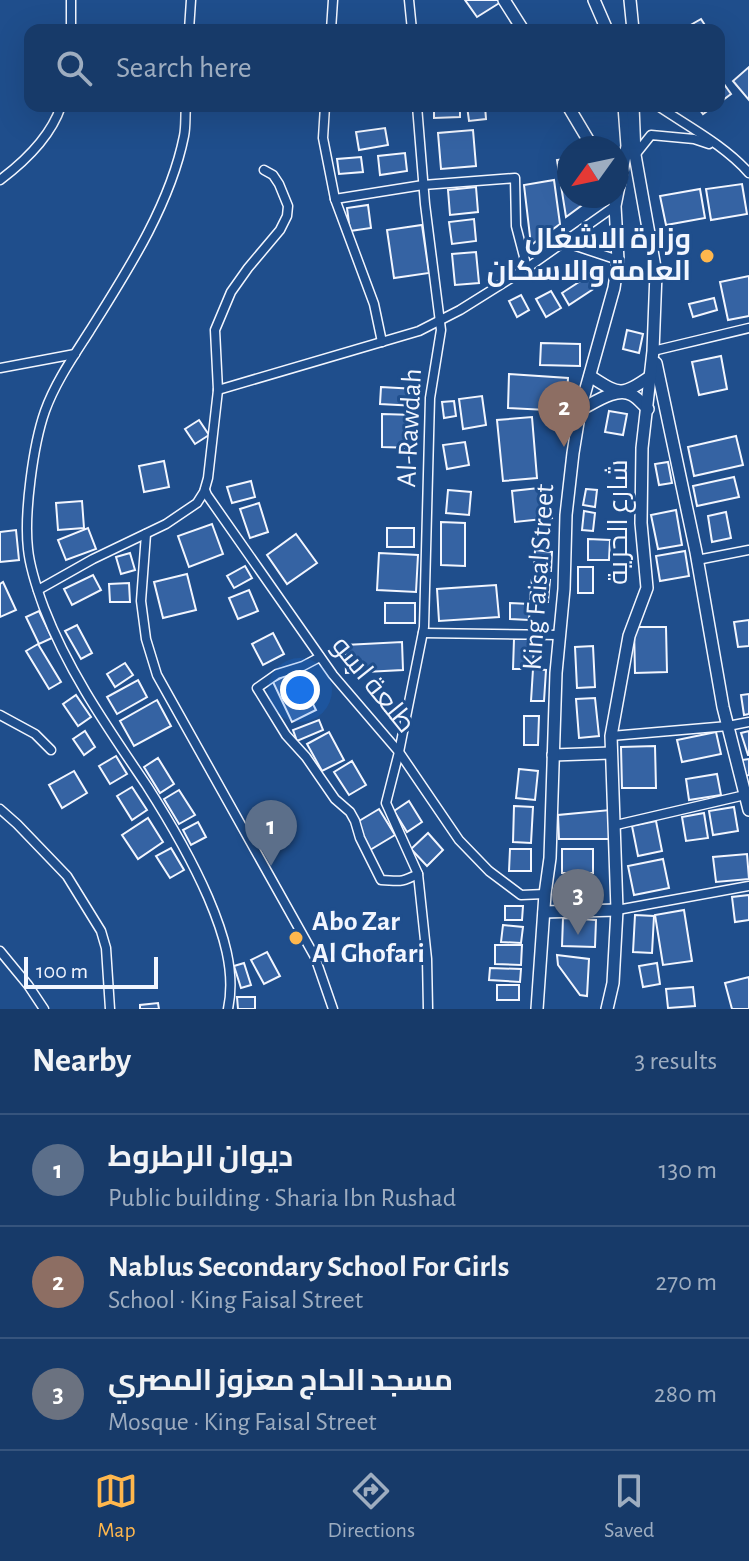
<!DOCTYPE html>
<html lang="en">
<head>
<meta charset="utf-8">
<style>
	:root { --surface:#173a69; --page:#244571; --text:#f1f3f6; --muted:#9eadc0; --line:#36547d; --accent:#ffb74d }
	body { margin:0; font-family:"Alegreya Sans",Cairo,sans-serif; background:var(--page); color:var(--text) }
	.compass { position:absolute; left:557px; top:136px; width:72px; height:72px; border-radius:50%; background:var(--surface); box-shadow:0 8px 32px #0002; rotate:237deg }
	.scale { position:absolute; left:24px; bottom:20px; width:134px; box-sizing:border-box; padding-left:8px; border:4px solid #f2f6ff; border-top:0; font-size:22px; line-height:28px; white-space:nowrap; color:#f2f6ff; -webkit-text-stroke:6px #1f4e8c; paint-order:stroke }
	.you { position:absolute; left:300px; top:690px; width:28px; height:28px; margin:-20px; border:6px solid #fff; border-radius:50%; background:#1a73e8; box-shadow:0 0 0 12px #1a73e833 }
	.badge { display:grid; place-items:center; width:52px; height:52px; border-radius:50%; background:var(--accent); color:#fff; font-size:26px; font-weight:700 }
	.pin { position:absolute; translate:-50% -66px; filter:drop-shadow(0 2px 4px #0008) }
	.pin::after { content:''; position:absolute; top:42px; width:28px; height:24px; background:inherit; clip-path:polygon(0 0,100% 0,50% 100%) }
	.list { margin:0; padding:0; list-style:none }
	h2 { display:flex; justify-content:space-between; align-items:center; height:104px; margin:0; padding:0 32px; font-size:34px }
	h2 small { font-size:26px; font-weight:400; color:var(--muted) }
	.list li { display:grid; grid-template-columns:52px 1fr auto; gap:24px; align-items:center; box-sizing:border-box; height:112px; padding:0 32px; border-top:2px solid var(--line) }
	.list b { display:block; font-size:30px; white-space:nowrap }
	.list p { margin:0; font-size:26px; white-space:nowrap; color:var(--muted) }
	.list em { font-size:26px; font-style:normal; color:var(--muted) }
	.icon { flex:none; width:44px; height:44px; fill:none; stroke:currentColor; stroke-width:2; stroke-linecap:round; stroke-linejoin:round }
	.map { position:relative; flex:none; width:749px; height:1009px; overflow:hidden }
	.search { position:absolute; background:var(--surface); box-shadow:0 8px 32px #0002; left:24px; right:24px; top:24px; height:88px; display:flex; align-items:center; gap:20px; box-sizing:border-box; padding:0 28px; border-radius:16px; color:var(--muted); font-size:30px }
	.sheet { height:440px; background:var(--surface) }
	nav { display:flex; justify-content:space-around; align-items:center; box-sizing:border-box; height:112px; border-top:2px solid var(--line); background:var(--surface); font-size:22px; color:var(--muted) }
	nav a { display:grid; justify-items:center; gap:4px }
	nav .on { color:var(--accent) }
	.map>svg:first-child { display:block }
</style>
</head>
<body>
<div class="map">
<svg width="749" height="1009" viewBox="0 0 749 1009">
	<rect width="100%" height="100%" fill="#1f4e8c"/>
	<!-- building -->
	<g fill="#3563a3" stroke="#f2f6ff" stroke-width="2">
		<path d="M465,0h35l1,2 -24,15z"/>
		<path d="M701,19l7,11h-26z"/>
		<path d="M749,67v33l-16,-19z"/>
		<path d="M719,77l12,17 -12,9z"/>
		<path d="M434,106h26v11l-26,1z"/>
		<path d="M467,106h18l1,13 -17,2z"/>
		<path d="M697,106h17l-11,8z"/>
		<path d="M385,128l3,17 -29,5 -3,-18z"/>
		<path d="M473,130l3,36 -35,3 -3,-36z"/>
		<path d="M405,153l2,18 -27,4 -2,-19z"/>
		<path d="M361,157l2,15 -24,2 -2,-15z"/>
		<path d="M569,158v38h19l1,4 -23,17 -9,-57z"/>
		<path d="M554,180l6,44 -29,21 -7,-60z"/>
		<path d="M742,184l5,30 -36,6 -5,-31z"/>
		<path d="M476,187l2,25 -28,3 -2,-25z"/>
		<path d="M700,189l5,29 -39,7 -6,-29z"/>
		<path d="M368,205l3,23 -21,3 -3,-23z"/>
		<path d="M474,219l2,22 -24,3 -3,-22z"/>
		<path d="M422,225l7,48 -35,5 -7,-48z"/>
		<path d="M476,252l3,31 -24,2 -3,-31z"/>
		<path d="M596,271l8,11 -35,23 -7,-12z"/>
		<path d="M749,276v40l-21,4 -8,-38z"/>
		<path d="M551,291l10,17 -15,9 -10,-18z"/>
		<path d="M521,295l8,15 -12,7 -8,-16z"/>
		<path d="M714,298l3,12 -24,7 -4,-13z"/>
		<path d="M627,330l16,4 -4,19 -16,-4z"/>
		<path d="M541,343l39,1v22l-40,-1z"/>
		<path d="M721,356l6,33 -28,6 -7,-33z"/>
		<path d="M509,374l59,4 -2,33 -58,-3z"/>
		<path d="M381,387l35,2v17l-36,-2z"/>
		<path d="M482,396l4,29 -23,4 -4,-30z"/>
		<path d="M454,401l2,15 -12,2 -2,-16z"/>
		<path d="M609,411l18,3 -4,21 -18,-3z"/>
		<path d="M382,414l32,1v33l-32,-1z"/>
		<path d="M532,417l5,61 -34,3 -6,-61z"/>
		<path d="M199,420l10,15 -14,9 -10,-15z"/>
		<path d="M736,436l7,29 -49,11 -6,-29z"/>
		<path d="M465,442l4,23 -22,4 -4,-24z"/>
		<path d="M164,461l5,26 -25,5 -5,-26z"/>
		<path d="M668,462l4,21 -13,2 -4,-21z"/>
		<path d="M734,477l5,20 -42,9 -4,-20z"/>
		<path d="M251,481l4,16 -23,6 -5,-16z"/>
		<path d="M548,487l4,31 -37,4 -3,-31z"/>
		<path d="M586,489l11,1 -2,17 -12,-2z"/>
		<path d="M448,490l23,2 -2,23 -23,-2z"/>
		<path d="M82,501l2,27 -26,2 -2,-27z"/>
		<path d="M259,503l9,29 -18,6 -10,-29z"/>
		<path d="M676,510l6,35 -24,4 -7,-34z"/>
		<path d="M584,511l11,2 -2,18 -11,-1z"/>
		<path d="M726,512l5,26 -19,4 -4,-26z"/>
		<path d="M441,522l24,1v43l-24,-1z"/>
		<path d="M212,524l11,30 -34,13 -11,-31z"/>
		<path d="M88,528l8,21 -30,11 -8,-20z"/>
		<rect x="387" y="528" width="27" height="19"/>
		<path d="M16,530l3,30 -19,2v-30z"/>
		<path d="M296,534l21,29 -30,21 -20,-29z"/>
		<path d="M588,539l22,1 -1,20h-21z"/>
		<path d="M535,550l17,2 -1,19 -17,-2z"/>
		<path d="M685,551l4,25 -29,5 -4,-25z"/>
		<path d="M130,553l5,17 -14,4 -5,-17z"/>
		<path d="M379,553l39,2 -2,37 -39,-2z"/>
		<path d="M245,566l7,12 -18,10 -7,-12z"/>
		<rect x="578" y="567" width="15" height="26"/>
		<path d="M187,574l9,36 -33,8 -9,-36z"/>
		<path d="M93,575l8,15 -29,15 -8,-16z"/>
		<path d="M532,578l18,2 -2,22 -18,-1z"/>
		<path d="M3,582l13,28 -16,7v-33z"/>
		<path d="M129,583l1,19h-20l-1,-18z"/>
		<path d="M496,585l3,32 -60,4 -2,-32z"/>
		<path d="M249,590l9,21 -20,8 -9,-21z"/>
		<rect x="385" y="603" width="30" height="20"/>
		<path d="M510,603l20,1 -1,16 -19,-1z"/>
		<path d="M39,611l13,27 -13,6 -13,-27z"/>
		<path d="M749,620v26l-11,1 -4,-25z"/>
		<path d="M77,625l15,28 -11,6 -16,-28z"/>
		<path d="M634,627h32l1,45 -32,1z"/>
		<path d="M273,633l11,21 -21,11 -11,-21z"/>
		<path d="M514,639h20l-1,30h-20z"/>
		<path d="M402,642l1,28 -57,3 -1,-28z"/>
		<path d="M38,644l23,38 -12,7 -23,-38z"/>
		<path d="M593,646l2,41 -18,1 -2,-41z"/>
		<path d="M125,663l8,12 -18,12 -8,-13z"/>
		<path d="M533,669l13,1 -2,31h-13z"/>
		<path d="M296,670l20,40 -24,12 -19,-40z"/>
		<path d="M138,680l9,17 -30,17 -10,-17z"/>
		<path d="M749,694v20l-5,1 -3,-20z"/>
		<path d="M76,695l15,22 -13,9 -15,-22z"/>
		<path d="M595,698l4,38 -20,2 -3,-39z"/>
		<path d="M157,700l14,26 -37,20 -14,-25z"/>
		<path d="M524,716h15l-1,29h-14z"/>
		<path d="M319,720l4,10 -26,11 -4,-11z"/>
		<path d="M85,731l10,16 -11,8 -11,-16z"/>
		<path d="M749,731v24h-1l-7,-22z"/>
		<path d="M329,732l15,28 -22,11 -15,-27z"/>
		<path d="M716,732l5,22 -39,8 -5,-22z"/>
		<path d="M655,746l1,42h-34l-1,-41z"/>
		<path d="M116,756l11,18 -17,10 -11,-18z"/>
		<path d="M158,758l16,26 -14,9 -16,-26z"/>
		<path d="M749,759v16l-3,1 -4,-16z"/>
		<path d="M352,761l14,24 -17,10 -15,-23z"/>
		<path d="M519,769l19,2 -3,29 -19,-2z"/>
		<path d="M74,771l13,22 -25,15 -13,-23z"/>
		<path d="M717,774l4,21 -32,5 -3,-21z"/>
		<path d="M132,787l15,23 -15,10 -15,-24z"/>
		<path d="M179,790l16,25 -16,9 -15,-25z"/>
		<path d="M409,801l13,21 -15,10 -13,-21z"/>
		<path d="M514,806l19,1 -2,36 -18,-1z"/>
		<path d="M734,807l4,24 -25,4 -4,-24z"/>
		<path d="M379,809l16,26 -25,15 -16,-26z"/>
		<path d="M610,810v29h-51l-1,-24z"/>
		<path d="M704,813l4,25 -22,3 -4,-24z"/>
		<path d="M148,818l15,24 -25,17 -16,-24z"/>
		<path d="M656,821l6,30 -24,5 -6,-30z"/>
		<path d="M198,822l8,15 -15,8 -8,-15z"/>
		<path d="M428,833l15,17 -16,16 -16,-17z"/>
		<path d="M171,848l13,22 -14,8 -14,-22z"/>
		<path d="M510,849h21v22h-22z"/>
		<rect x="562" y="849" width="31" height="24"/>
		<path d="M747,854l2,25 -33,3 -3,-25z"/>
		<path d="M663,859l6,29 -35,7 -6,-29z"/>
		<rect x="564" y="880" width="26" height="17"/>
		<path d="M749,895v25l-14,2 -3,-25z"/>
		<path d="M505,906h18l-1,14h-17z"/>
		<path d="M684,910l8,51 -29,4 -8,-50z"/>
		<path d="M635,915l19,1 -2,37 -19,-1z"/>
		<path d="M563,918l33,2 -1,27 -33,-1z"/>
		<path d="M503,925l20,2 -2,16 -20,-1z"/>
		<path d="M495,945h27l-1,20 -26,-1z"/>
		<path d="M267,952l13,24 -16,8 -13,-24z"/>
		<path d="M557,955l32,4 -2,37 -7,-1 -22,-30z"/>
		<path d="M244,963l7,22 -10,3 -7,-22z"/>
		<path d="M657,963l3,21 -17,3 -4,-21z"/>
		<path d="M490,968l31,1 -1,13 -31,-2z"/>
		<path d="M749,977v32h-17l-7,-26z"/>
		<rect x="497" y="985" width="22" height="15"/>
		<path d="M693,987l2,19 -27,2 -2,-19z"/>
		<path d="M237,997h18v12h-17z"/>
		<path d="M158,1003l1,6h-19v-4z"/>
	</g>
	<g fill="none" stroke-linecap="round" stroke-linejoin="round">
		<!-- street casing -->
		<g stroke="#f2f6ff" stroke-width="11">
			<g id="street">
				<path d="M409,0l3,30"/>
				<path d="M71,30v-30"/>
				<path d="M189,30l2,-30"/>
				<path d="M331,30l2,-30"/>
				<path d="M186,106c-1,10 0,21 -2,30 -14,70 -58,137 -95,196 -16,25 -34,51 -44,79 -12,34 -21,103 -17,138 2,20 9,40 16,59 25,65 64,120 103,178 23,36 44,72 61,111 15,35 28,74 20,112"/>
				<path d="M325,106l-2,32 12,61 39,105 8,38"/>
				<path d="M417,106l8,98 16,126 -11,68 -6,229 -25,125 -13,51 32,71 9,85 1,50"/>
				<path d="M658,106c31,21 66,39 91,67"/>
				<path d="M635,155l16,-20 43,4 15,5"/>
				<path d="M0,180c24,-18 51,-44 61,-74"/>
				<path d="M335,199l88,-14 92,-7 1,48 11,42"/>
				<path d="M564,242l54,18"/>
				<path d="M653,351l96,-23"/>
				<path d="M0,368l75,-14"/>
				<path d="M218,390l201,-59 41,-21 67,-42 88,-62"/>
				<path d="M205,490l2,5 126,180 66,77 60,88 30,31 32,24 24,-1"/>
				<path d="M146,534l-5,67 5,38 11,36 158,282 18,52"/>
				<path d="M697,560l52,-10"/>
				<path d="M38,590l55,-31 73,-35 31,-21 7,-11 4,-14 10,-88 -3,-60 16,-38 17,-24 32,-38 7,-14 1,-10 -9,-22 -6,-9 -9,-5"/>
				<path d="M423,633l137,2"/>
				<path d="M320,657l-17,9 -26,8 -20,14 29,47 20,22 29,42 15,13 5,9 5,17 21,42c20,1 19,3 37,-6"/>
				<path d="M0,715l35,19 16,16"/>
				<path d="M611,736l117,-10 21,-4"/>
				<path d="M0,809l17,15 50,52 34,55 5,17 4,61"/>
				<path d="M616,825l129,-30"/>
				<path d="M617,910l132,-24"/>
				<path d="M0,951l28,34 16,24"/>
			</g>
		</g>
		<!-- secondary casing -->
		<g stroke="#f2f6ff" stroke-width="14">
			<g id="secondary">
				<path d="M504,0l19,30"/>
				<path d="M594,0l13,30"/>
				<path d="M630,0l3,30"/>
				<path d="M568,106l25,42"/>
				<path d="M656,363l40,189 27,155 26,103"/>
				<path d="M590,376c30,19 30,21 61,0"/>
				<path d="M580,410c14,-7 37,-24 52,-15 6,3 11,10 16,14"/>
				<path d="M553,755l58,-2"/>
				<path d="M544,912l73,-2"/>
				<path d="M537,1009l8,-115 5,-36 6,-185 8,-84 2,-74 7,-62 7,-43 34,-122 4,-28 -3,-54 12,-60 -3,-40"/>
				<path d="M607,1009l6,-26 4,-73 -6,-174 18,-100 18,-48 -6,-65 1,-75 11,-97 3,-78 -21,-118 -2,-49"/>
			</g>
		</g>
		<!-- street -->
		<use href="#street" stroke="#1f4e8c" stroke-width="8"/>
		<!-- secondary -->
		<use href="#secondary" stroke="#1f4e8c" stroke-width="11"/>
	</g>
	<!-- markers -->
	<g fill="#ffb74d" stroke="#1f4e8c" stroke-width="3">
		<circle cx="707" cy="256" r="8"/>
		<circle cx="296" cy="938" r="8"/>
	</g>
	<g text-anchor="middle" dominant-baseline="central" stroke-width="6" stroke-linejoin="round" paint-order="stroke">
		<!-- poi labels -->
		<g font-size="28" font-weight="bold" fill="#f2f6ff" stroke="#1f4e8c" text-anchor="end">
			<text x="691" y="240">وزارة الاشغال<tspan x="691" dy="32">العامة والاسكان</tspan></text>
			<text x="312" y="922" text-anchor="start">Abo Zar<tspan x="312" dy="32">Al Ghofari</tspan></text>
		</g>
		<!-- street labels -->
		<g font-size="28" fill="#f2f6ff" stroke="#1f4e8c">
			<text transform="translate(410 428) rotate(-87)">Al-Rawdah</text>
			<text transform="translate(619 522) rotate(-90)">شارع الحرية</text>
			<text transform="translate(539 577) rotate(-86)">King Faisal Street</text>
			<text transform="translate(373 685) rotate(51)">طلعة اسو</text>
		</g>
	</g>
</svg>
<svg class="compass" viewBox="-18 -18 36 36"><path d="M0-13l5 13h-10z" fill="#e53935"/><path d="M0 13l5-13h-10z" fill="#9eadc0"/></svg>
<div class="scale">100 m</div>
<div class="you"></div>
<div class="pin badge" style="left:271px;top:866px;background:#5c6f8a">1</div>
<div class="pin badge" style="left:564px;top:447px;background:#8d6e63">2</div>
<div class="pin badge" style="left:578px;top:935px;background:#6b7280">3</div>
<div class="search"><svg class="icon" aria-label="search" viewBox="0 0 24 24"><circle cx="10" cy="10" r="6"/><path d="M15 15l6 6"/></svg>Search here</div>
</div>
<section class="sheet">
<h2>Nearby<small>3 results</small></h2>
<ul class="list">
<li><span class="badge" style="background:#5c6f8a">1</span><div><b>ديوان الرطروط</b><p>Public building · Sharia Ibn Rushad</p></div><em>130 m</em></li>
<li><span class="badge" style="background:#8d6e63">2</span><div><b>Nablus Secondary School For Girls</b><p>School · King Faisal Street</p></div><em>270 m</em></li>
<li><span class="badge" style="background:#6b7280">3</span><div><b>مسجد الحاج معزوز المصري</b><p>Mosque · King Faisal Street</p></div><em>280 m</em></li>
</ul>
</section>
<nav>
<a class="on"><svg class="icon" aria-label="map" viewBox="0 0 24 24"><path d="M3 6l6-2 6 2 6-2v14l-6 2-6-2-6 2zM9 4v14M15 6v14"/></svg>Map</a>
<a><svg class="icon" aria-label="directions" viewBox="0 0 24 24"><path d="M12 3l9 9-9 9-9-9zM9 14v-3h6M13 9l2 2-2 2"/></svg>Directions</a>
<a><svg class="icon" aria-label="saved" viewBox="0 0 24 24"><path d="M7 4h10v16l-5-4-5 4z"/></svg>Saved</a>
</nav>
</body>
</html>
